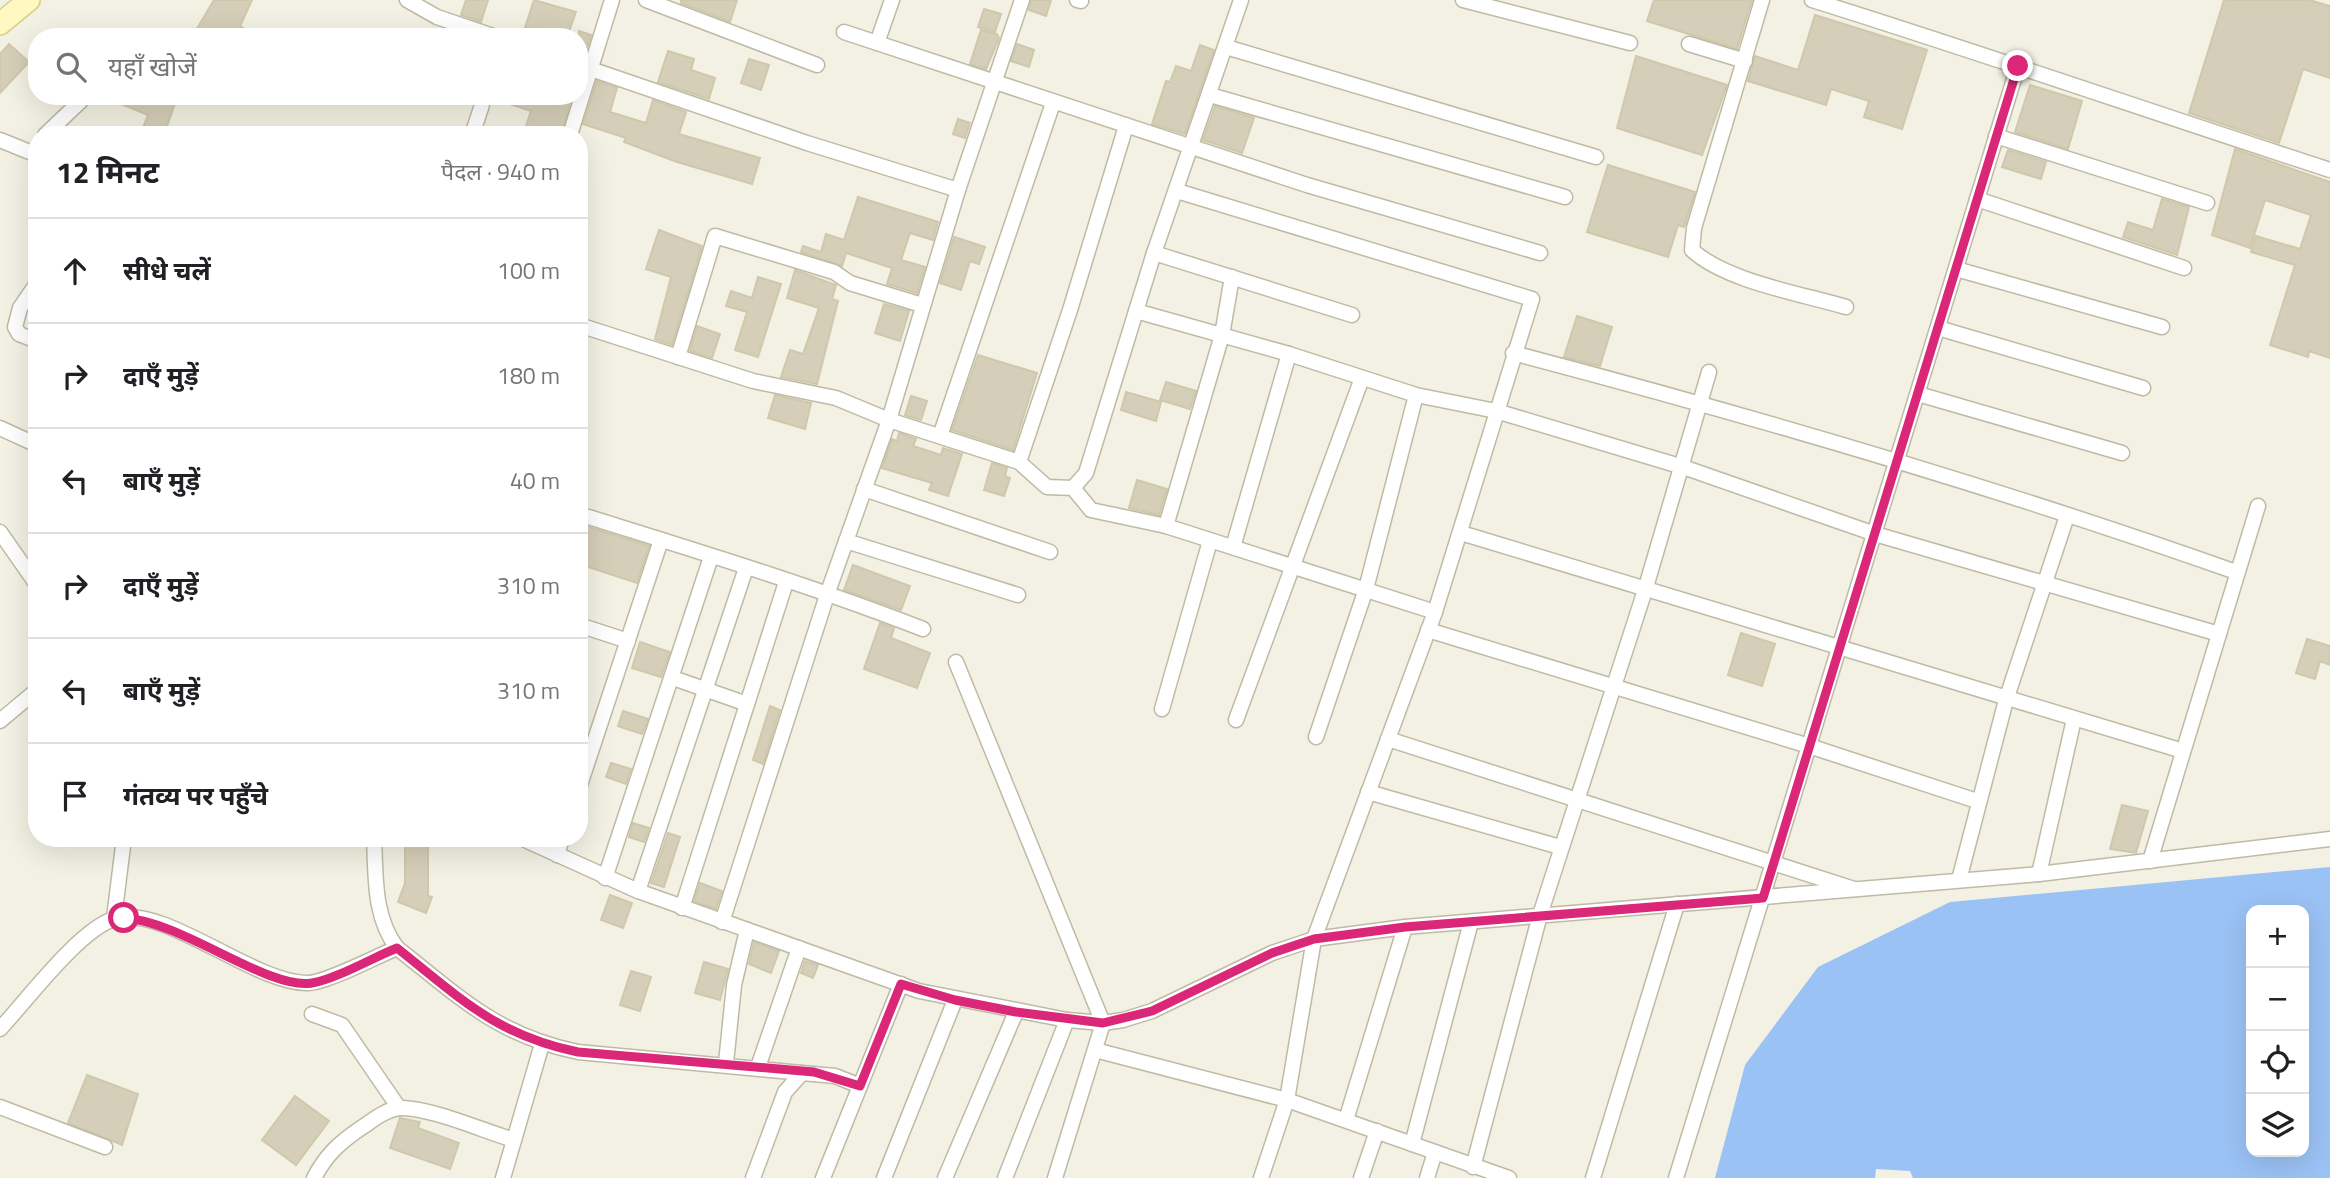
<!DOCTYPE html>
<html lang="hi">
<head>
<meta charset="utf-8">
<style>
	:root { --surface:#fff; --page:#f2f2f2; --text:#202124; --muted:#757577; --line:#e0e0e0 }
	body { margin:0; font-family:"Titillium Web","Noto Sans Devanagari",sans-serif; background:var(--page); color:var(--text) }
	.controls { position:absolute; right:21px; bottom:21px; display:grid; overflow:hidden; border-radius:14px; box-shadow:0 7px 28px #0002 }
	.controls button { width:63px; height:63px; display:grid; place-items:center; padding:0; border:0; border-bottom:2px solid var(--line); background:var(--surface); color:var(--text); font:35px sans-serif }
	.stop { position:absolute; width:21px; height:21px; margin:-16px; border:5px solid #db2777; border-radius:50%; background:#fff }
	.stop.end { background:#db2777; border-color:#fff; box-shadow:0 2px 7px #0008 }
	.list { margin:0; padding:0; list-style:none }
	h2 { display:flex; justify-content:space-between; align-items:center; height:91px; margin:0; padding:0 28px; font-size:30px }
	h2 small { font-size:23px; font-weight:400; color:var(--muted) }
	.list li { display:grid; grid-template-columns:46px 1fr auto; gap:21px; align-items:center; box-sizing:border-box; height:105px; padding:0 28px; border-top:2px solid var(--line) }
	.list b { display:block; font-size:26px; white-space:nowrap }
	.list em { font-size:23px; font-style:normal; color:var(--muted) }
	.icon { flex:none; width:38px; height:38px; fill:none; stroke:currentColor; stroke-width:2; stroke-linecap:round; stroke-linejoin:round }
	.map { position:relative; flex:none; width:2330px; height:1178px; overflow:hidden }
	.search { position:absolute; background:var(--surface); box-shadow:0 7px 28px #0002; left:28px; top:28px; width:560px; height:77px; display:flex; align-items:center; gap:18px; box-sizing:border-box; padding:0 24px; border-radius:28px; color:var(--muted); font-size:26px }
	.panel { position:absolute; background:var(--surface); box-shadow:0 7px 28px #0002; left:28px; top:126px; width:560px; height:721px; border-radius:28px }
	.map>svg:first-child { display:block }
</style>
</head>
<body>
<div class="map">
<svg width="2330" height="1178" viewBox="0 0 2330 1178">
	<rect width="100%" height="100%" fill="#f3f1e3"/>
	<!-- water -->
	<path fill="#9bc2f5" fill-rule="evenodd" d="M2330,867v311h-417l-3,-7 -34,-2 -1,9h-160l30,-113 73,-98 132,-65zM2251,910h53v242h-53z"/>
	<!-- building -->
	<g fill="#d5ceb8" stroke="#d0c8ab" stroke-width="2">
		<path d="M214,0h38l-12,26 17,11h-54l-8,-5z"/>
		<path d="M466,0h22l-7,22 -20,-7z"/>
		<path d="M534,0l42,12 -9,25h-45z"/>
		<path d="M681,0h56l-7,22 -49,-19z"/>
		<path d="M1031,0h20l-5,16 -17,-6z"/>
		<path d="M1654,0h98l-15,49 -90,-28z"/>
		<path d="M2224,0h85l21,6v72l-27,-9 -24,74 -90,-30z"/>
		<path d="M984,9l17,5 -6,18 -17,-5z"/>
		<path d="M1815,15l112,35 -25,79 -38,-12 5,-16 -38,-12 -5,16 -78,-24 7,-25 43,14z"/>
		<path d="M981,30l16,4 2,4 -13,31 -16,-5z"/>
		<path d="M579,31l12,4 -7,22 -5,-1z"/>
		<path d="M9,44l20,18 -29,31v-39z"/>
		<path d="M1017,44l17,6 -5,17 -18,-6z"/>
		<path d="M1200,45l14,5 -29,84 -33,-10 14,-43 4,1 6,-16 15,5z"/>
		<path d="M668,51l26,8 -3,11 24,8 -6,21 -51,-17z"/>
		<path d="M1636,56l91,29 -25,70 -85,-27z"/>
		<path d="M749,59l20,6 -8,25 -20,-7z"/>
		<path d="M597,81l20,7 -7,24 36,11 7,-23 33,12 -7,22 81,24 -8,26 -75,-22 -53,-20 2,-4 -43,-14z"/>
		<path d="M2030,85l52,16 -14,48 -53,-17z"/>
		<path d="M102,96h55l18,7 -11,32h-24l8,-20z"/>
		<path d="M495,96h77l-11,39h-38l8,-24 -37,-12z"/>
		<path d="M1215,106l39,12 -12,35 -39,-13z"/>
		<path d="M958,119l12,4 -5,15 -12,-4z"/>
		<path d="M2235,149l95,33v176l-21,-7 -1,6 -38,-12 25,-80 -44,-13 5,-16 44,13 11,-34 -46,-15 -15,48 -38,-13z"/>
		<path d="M2008,150l38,12 -5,17 -39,-12z"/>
		<path d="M1608,165l87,27 -11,35 -6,-2 -10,32 -81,-25z"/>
		<path d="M858,197l80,25 -5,18 -23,-7 -9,27 24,7 -8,26 -30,-9 5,-16 -46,-15 -4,13 -41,-14 2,-6 18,6 5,-18 18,6z"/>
		<path d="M2162,199l27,8 -12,48 -54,-18 5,-15 25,8z"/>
		<path d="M659,230l43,16 -30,99 -17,-6 16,-62 -25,-8z"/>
		<path d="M954,237l31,10 -6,17 -9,-3 -9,29 -21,-7z"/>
		<path d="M795,270l41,15 -4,14 6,2 -21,83 -36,-7 9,-27 13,4 16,-46 -32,-10z"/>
		<path d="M758,277l23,7 -23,73 -23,-7 12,-38 -21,-6 5,-15 21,7z"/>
		<path d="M884,304l25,7 -9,30 -25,-8z"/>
		<path d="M1577,316l35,11 -12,39 -36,-9z"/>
		<path d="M697,326l23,8 -8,24 -22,-7z"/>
		<path d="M978,355l59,18 -24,77 -61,-20z"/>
		<path d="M1166,382l30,9 -6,18 -30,-9z"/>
		<path d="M1126,392l35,10 -5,19 -35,-11z"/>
		<path d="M775,395l36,8 -6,26 -37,-11z"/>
		<path d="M911,396l16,5 -6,19 -16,-5z"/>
		<path d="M899,433l17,6 -3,7 28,9 2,-7 19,6 -14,42 -19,-6 3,-7 -50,-15 10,-29 5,2z"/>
		<path d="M992,463l15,5 -2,8 5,2 -6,18 -20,-6z"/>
		<path d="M1137,480l30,9 -8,26 -30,-7z"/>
		<path d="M579,524l70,22 -12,37 -58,-19z"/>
		<path d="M853,565l57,21 -9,24 -57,-20z"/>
		<path d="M880,623l14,5 -3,10 39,15 -13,35 -53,-19z"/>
		<path d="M1741,633l34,11 -13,42 -34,-11z"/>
		<path d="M2307,639l23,7v19l-10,-4 -5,18 -19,-6z"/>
		<path d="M640,642l30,10 -9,25 -29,-9z"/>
		<path d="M770,706l10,4 -17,54 -10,-4z"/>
		<path d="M623,711l25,8 -6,15 -24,-8z"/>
		<path d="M611,763l20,6 -5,15 -20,-7z"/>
		<path d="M2122,805l26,6 -12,42 -26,-4z"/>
		<path d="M633,823l16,5 -5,14 -15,-5z"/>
		<path d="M668,833l12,4 -16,50 -13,-4z"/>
		<path d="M405,838h23v58l4,1 -6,16 -28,-11 7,-19z"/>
		<path d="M700,883l22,8 -6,18 -22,-8z"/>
		<path d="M610,895l22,8 -9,25 -22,-8z"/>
		<path d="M754,942l25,9 -8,22 -22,-9z"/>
		<path d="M805,961l13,4 -5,13 -12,-5z"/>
		<path d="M704,962l24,7 -8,31 -25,-7z"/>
		<path d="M631,971l20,6 -11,34 -20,-6z"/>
		<path d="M87,1075l51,19 -16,51 -54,-22z"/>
		<path d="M295,1096l34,25 -33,44 -34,-25z"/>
		<path d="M400,1118l20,4 -2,6 41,15 -9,26 -60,-21z"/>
	</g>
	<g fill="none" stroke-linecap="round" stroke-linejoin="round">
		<!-- street casing -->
		<g stroke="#bfbaa5" stroke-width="17">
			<g id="street">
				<path d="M407,0l30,17 59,20"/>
				<path d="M646,0l171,65"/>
				<path d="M1077,0l4,1"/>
				<path d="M1463,0l167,43"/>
				<path d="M1762,0l-68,228 -2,22c33,31 110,44 154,57"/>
				<path d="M1812,0c173,54 345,114 518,170"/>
				<path d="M844,32l463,153 233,68"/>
				<path d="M877,43l15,-43"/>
				<path d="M1689,44l56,17"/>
				<path d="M1226,47l370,110"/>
				<path d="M579,65l228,78 151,47"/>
				<path d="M1210,95l355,102"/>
				<path d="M45,135l41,-39"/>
				<path d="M472,135l10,-30"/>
				<path d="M570,135l42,-135"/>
				<path d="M1996,136l211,67"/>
				<path d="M0,140l37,15"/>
				<path d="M1177,191l355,108 -97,313 -121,327 -27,161 -26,78"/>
				<path d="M1977,199l207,69"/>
				<path d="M1154,253l198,62"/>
				<path d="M1956,269l206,58"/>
				<path d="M37,283l-17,25 -5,19 4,7 18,7"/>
				<path d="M1136,311l153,43 127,41 80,16 187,56 192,67 344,100"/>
				<path d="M579,325l174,56 83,17 53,22 130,42 28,25 26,1 13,-15 68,-220 87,-253"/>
				<path d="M1938,328l205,60"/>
				<path d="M1513,353c243,64 486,135 723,219"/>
				<path d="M678,357l37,-121 119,36 16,11 72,22"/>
				<path d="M1918,394l204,59"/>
				<path d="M0,428l37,17"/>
				<path d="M940,436l113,-333"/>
				<path d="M1019,462l51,-152 56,-184"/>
				<path d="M1073,488l18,22 75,16 269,86"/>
				<path d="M864,489l186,63"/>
				<path d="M579,514c115,36 231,71 344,115"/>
				<path d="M1166,526l56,-191 10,-58"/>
				<path d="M0,532l37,53"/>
				<path d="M1461,533l722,218"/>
				<path d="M846,541l172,54"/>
				<path d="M1233,547l56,-193"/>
				<path d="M579,625l49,16"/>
				<path d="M1428,630l381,116 168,55"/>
				<path d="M956,662l147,361 -48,155"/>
				<path d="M673,678l74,26"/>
				<path d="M1162,709l48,-168"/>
				<path d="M1236,720l126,-342"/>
				<path d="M0,721l37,-31"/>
				<path d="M1316,737l50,-148 50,-194"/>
				<path d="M1388,739l466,150"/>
				<path d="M579,788l82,-248"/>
				<path d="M1368,792l192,55"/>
				<path d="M374,838c2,38 -1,78 23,110 63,49 99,87 181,104l224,21"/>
				<path d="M521,838l117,53 281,100 148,29 36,3 20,-3 29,-9 120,-58 42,-14 91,-12 634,-53 291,-35"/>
				<path d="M557,855l5,-17"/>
				<path d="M2150,861l108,-355"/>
				<path d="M2039,874l35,-155"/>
				<path d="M605,878l106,-321"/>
				<path d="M1959,880l47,-180 61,-184"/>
				<path d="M638,891l108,-323"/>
				<path d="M682,908l104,-326"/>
				<path d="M114,918l10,-80"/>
				<path d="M722,922l106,-330 61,-172 69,-230 64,-190"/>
				<path d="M312,1014l30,11 57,83"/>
				<path d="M0,1029c26,-28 80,-100 114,-110 49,-16 140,65 194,64 18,0 69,-27 89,-35"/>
				<path d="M1095,1050l192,50 222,78"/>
				<path d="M726,1063l8,-78 13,-55"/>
				<path d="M758,1067l41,-119"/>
				<path d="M0,1107l105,40"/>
				<path d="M1346,1120l59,-193"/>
				<path d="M1412,1144l59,-222"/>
				<path d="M1473,1167l67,-252 106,-328 63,-215"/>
				<path d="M314,1178c12,-23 25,-35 47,-50 12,-8 24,-18 38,-20 28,-2 87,24 115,32"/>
				<path d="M503,1178l39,-134"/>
				<path d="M753,1178l32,-86 17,-19 33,3 25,10"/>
				<path d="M823,1178l78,-194"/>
				<path d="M884,1178l71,-178"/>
				<path d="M945,1178l71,-166"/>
				<path d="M1005,1178l62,-158"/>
				<path d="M1361,1178l16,-47"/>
				<path d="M1427,1178l8,-26"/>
				<path d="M1593,1178l84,-274"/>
				<path d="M1676,1178l342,-1112"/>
			</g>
		</g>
		<!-- secondary casing -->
		<g stroke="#d6ce90" stroke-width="24">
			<path id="secondary" d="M0,24l29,-24"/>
		</g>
		<!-- street -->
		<use href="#street" stroke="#fff" stroke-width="14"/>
		<!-- secondary -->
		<use href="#secondary" stroke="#fff9c1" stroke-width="21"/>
	</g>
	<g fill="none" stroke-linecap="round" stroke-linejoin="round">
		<!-- route -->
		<path stroke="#db2777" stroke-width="9" d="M124,918c58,3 145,73 188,65 22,-3 62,-26 85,-35 63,50 99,87 181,104l236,20 46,14 41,-102 54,16 61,12 87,11 49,-12 120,-58 42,-14 91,-12 358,-29 255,-832"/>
	</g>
</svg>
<div class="controls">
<button>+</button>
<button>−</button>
<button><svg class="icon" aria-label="locate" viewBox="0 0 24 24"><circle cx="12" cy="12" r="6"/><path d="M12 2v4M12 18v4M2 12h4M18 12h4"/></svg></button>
<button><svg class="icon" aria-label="layers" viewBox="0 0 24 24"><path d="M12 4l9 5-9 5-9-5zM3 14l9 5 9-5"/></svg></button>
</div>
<div class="stop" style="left:124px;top:918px"></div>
<div class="stop end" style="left:2018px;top:66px"></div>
<div class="search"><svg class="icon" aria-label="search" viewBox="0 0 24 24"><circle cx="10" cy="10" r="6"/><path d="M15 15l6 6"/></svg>यहाँ खोजें</div>
<section class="panel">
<h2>12 मिनट<small>पैदल · 940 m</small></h2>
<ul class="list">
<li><svg class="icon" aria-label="ahead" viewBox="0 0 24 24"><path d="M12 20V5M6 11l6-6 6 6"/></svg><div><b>सीधे चलें</b></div><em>100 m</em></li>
<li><svg class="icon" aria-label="right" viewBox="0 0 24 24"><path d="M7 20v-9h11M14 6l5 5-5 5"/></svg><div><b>दाएँ मुड़ें</b></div><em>180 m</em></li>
<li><svg class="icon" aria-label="left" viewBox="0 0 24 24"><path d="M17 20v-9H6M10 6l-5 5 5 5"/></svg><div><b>बाएँ मुड़ें</b></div><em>40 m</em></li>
<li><svg class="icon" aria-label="right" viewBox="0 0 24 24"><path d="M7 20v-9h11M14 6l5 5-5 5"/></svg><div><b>दाएँ मुड़ें</b></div><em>310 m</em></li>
<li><svg class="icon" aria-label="left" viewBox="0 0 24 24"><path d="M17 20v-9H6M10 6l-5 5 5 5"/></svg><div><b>बाएँ मुड़ें</b></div><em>310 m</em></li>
<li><svg class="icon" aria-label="arrive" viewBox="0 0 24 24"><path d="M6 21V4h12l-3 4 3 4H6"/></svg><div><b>गंतव्य पर पहुँचे</b></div></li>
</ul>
</section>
</div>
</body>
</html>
